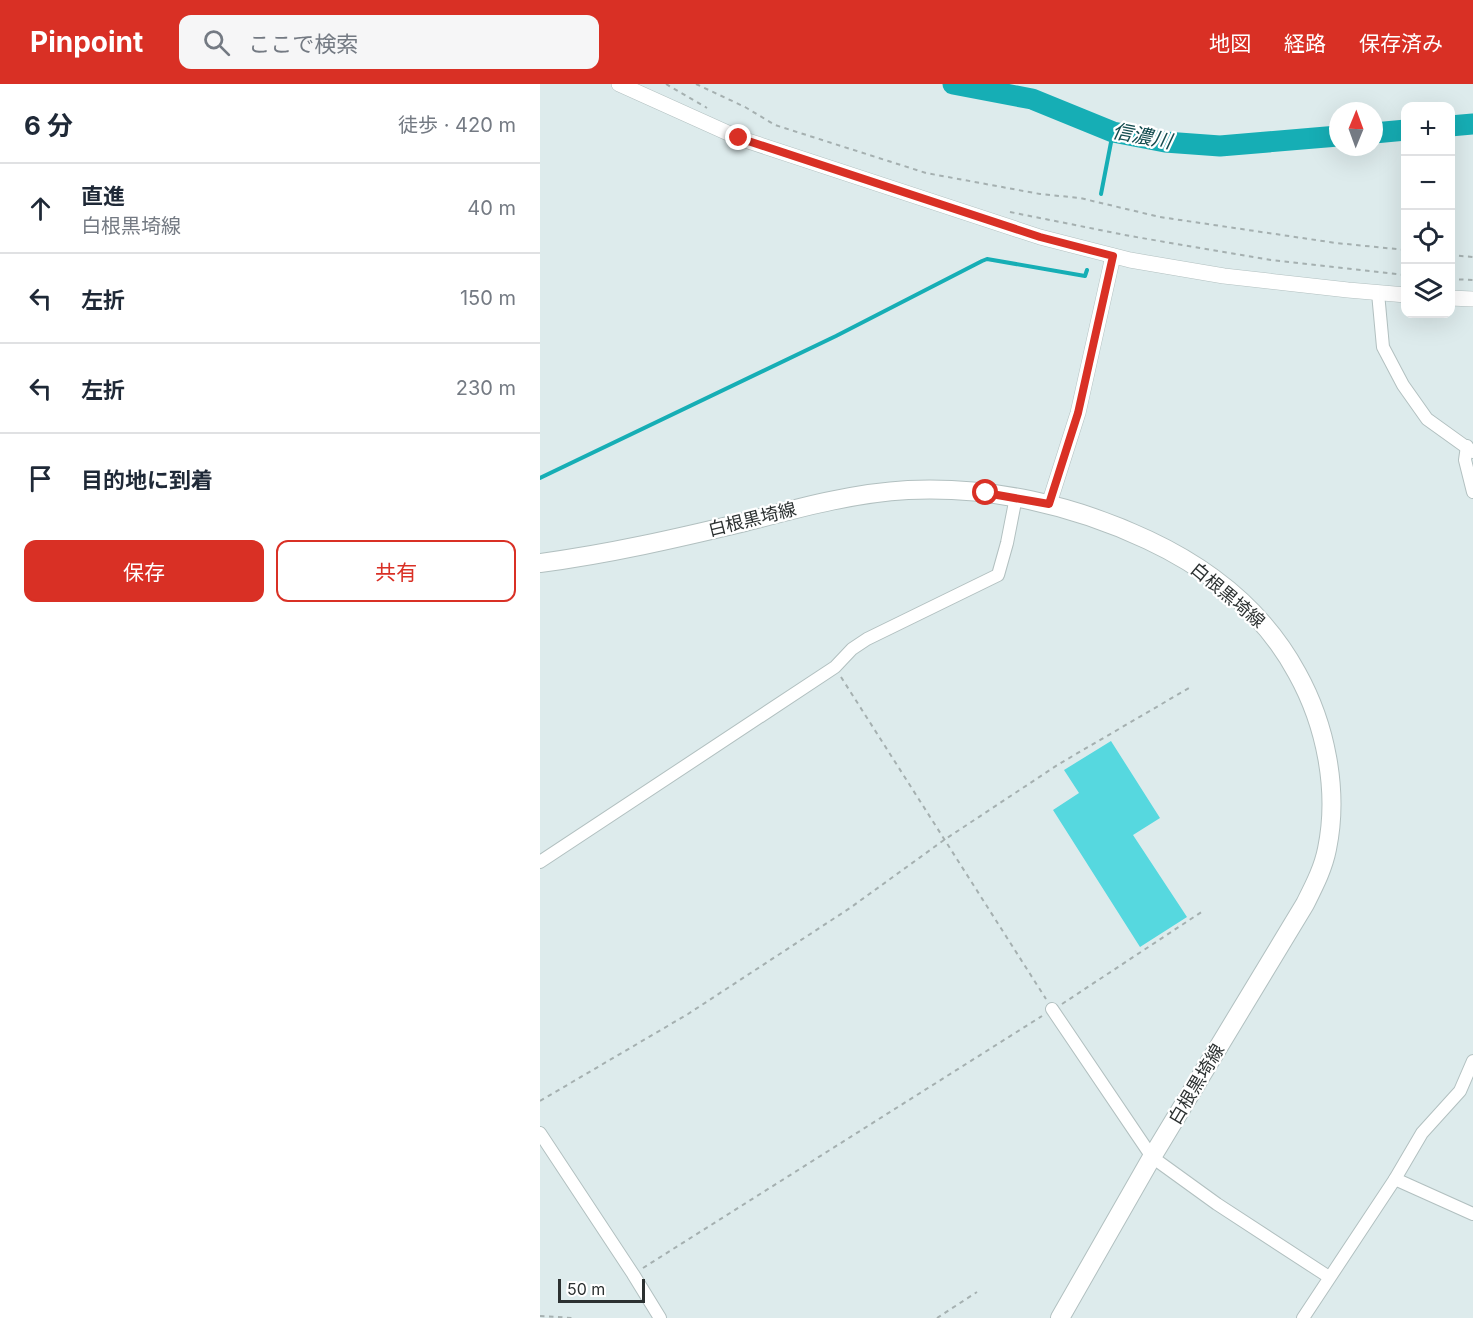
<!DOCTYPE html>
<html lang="ja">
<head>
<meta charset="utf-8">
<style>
	:root { --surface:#fff; --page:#f6f6f7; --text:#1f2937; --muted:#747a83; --line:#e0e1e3; --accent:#d93025 }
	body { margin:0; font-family:Inter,"Noto Sans JP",sans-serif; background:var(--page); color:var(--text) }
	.controls { position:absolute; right:18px; top:18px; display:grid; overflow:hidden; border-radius:12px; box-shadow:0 6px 24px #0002 }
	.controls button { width:54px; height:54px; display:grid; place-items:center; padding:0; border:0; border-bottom:2px solid var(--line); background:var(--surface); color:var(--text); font:30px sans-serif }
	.compass { position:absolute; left:789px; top:18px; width:54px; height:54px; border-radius:50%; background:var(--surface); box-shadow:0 6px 24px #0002; rotate:1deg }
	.scale { position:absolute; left:18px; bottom:15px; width:87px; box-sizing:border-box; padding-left:6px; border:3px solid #2c3131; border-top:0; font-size:16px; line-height:21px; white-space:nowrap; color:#2c3131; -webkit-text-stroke:4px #fff; paint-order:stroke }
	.stop { position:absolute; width:18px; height:18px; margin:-14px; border:4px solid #d93025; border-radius:50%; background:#fff }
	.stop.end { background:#d93025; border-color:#fff; box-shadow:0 2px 6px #0008 }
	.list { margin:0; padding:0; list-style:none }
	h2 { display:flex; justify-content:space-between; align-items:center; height:78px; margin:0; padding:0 24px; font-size:26px }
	h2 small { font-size:20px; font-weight:400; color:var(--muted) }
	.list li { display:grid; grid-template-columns:39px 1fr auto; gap:18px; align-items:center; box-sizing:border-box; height:90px; padding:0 24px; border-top:2px solid var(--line) }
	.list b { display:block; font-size:22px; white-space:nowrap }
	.list p { margin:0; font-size:20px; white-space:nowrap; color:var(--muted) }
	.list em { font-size:20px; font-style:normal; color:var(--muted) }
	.actions { display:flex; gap:12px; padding:18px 24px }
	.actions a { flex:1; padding:14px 0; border:2px solid var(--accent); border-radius:12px; text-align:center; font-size:21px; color:var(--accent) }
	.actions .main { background:var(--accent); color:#fff }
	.icon { flex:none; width:33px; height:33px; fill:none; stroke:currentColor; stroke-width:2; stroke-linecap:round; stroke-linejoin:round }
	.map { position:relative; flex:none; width:933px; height:1234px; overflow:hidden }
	header { display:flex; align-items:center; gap:36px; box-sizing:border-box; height:84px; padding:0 30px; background:var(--accent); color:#fff }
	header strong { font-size:28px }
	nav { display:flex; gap:33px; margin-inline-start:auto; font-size:21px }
	.search { width:420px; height:54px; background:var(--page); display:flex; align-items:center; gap:15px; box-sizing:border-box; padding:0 21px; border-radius:12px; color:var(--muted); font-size:22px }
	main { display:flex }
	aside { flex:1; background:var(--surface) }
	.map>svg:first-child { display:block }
</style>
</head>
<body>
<header>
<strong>Pinpoint</strong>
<div class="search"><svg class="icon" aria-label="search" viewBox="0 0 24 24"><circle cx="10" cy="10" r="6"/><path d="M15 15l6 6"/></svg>ここで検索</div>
<nav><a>地図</a><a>経路</a><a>保存済み</a></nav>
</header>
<main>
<aside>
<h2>6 分<small>徒歩 · 420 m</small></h2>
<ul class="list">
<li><svg class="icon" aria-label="ahead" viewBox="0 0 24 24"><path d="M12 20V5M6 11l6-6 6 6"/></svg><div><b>直進</b><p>白根黒埼線</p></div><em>40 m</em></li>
<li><svg class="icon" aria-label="left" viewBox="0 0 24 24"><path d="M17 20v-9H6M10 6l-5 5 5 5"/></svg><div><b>左折</b></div><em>150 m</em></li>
<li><svg class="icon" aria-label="left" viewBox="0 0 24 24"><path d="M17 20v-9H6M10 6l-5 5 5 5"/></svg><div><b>左折</b></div><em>230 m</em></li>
<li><svg class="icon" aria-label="arrive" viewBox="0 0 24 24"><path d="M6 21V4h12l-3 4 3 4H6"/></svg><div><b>目的地に到着</b></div></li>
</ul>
<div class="actions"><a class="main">保存</a><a>共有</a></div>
</aside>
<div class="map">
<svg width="933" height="1234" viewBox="0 0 933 1234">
	<rect width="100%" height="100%" fill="#ddebec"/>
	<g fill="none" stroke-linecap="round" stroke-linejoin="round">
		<!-- stream -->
		<g stroke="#16aeb5" stroke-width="4">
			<path d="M561,110l12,-62"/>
			<path d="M0,394l296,-142 146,-75 5,-2 98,17 2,-6"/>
		</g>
		<!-- river -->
		<g stroke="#16aeb5" stroke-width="21">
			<path d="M413,0l79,15 81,33 52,10 55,4 118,-10"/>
			<path d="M910,42l23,-2"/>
			<path d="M834,49l32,-3"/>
		</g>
	</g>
	<!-- building -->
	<path fill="#56d8df" d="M571,657l49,77 -27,17 54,82 -47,30 -87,-137 26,-17 -15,-23z"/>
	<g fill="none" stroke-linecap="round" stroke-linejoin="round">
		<!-- minor casing -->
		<g stroke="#b2c0c0" stroke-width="14">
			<g id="minor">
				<path d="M838,209l5,54 20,38 24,34 46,33"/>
				<path d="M927,362l-2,14 8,32"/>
				<path d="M0,778l295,-195 17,-18 15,-10 131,-64 9,-32 9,-46"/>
				<path d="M512,925l100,148 65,47 112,73"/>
				<path d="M0,1049l93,141 27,44"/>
				<path d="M855,1095l78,35"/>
				<path d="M763,1234l92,-139 27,-46 38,-42 13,-30"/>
			</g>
		</g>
		<!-- tertiary casing -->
		<g stroke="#b2c0c0" stroke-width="16">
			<g id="tertiary">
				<path d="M79,0l120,54 301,99 90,23 94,16 124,14 58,5"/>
				<path d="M910,214l23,1"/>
				<path d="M509,420l29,-91 35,-157"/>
			</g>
		</g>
		<!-- secondary casing -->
		<g stroke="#b2c0c0" stroke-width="20">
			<path id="secondary" d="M0,479c69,-9 138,-25 205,-41 54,-14 108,-29 163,-32 82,-4 166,15 240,50 62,29 116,72 149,133 29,52 42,118 30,176 -4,20 -13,37 -22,55l-153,253 -92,161"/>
		</g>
		<!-- path -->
		<g stroke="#a5b0b0" stroke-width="2" stroke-dasharray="4.5 4.5" stroke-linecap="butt">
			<path d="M126,0l41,24"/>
			<path d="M156,0l49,23 30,18 151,48 114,21 40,4 80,19 176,26 70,7"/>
			<path d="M470,128l120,24 141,24 135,15"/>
			<path d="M910,171l23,2"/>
			<path d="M910,195l23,1"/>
			<path d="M301,593l205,322"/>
			<path d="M522,920l141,-93"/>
			<path d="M0,1017l148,-87 162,-106 94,-68 115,-76 130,-76"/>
			<path d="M103,1184l399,-252"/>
			<path d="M0,1232l33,2"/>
			<path d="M397,1234l40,-26"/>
		</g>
		<!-- minor -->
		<use href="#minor" stroke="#fff" stroke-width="12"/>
		<!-- tertiary -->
		<use href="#tertiary" stroke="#fff" stroke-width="15"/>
		<!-- secondary -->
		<use href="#secondary" stroke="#fff" stroke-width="18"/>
	</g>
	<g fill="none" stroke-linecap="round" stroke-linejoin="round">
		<!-- route -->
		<path stroke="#d93025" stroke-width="8" d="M199,54l301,99 73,19 -35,157 -29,91 -63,-11"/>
	</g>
	<g text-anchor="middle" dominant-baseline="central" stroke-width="4.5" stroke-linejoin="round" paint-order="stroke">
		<!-- street labels -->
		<g font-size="18" fill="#2c3131" stroke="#fff">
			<text transform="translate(212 435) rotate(-14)">白根黒埼線</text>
			<text transform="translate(688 511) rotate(40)">白根黒埼線</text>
			<text transform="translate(656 1000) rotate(-59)">白根黒埼線</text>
		</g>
		<!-- water labels -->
		<g font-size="20" font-style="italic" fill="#144d50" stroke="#fff">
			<text transform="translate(602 52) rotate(11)">信濃川</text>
		</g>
	</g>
</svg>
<div class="controls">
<button>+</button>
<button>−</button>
<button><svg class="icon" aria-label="locate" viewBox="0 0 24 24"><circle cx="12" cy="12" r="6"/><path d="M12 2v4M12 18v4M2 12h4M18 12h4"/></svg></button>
<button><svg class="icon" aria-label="layers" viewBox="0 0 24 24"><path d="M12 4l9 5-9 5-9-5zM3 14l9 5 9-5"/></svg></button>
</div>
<svg class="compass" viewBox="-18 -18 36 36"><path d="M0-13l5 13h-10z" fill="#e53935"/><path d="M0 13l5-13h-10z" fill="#747a83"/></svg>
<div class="scale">50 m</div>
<div class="stop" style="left:446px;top:409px"></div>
<div class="stop end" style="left:199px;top:54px"></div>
</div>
</main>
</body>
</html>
